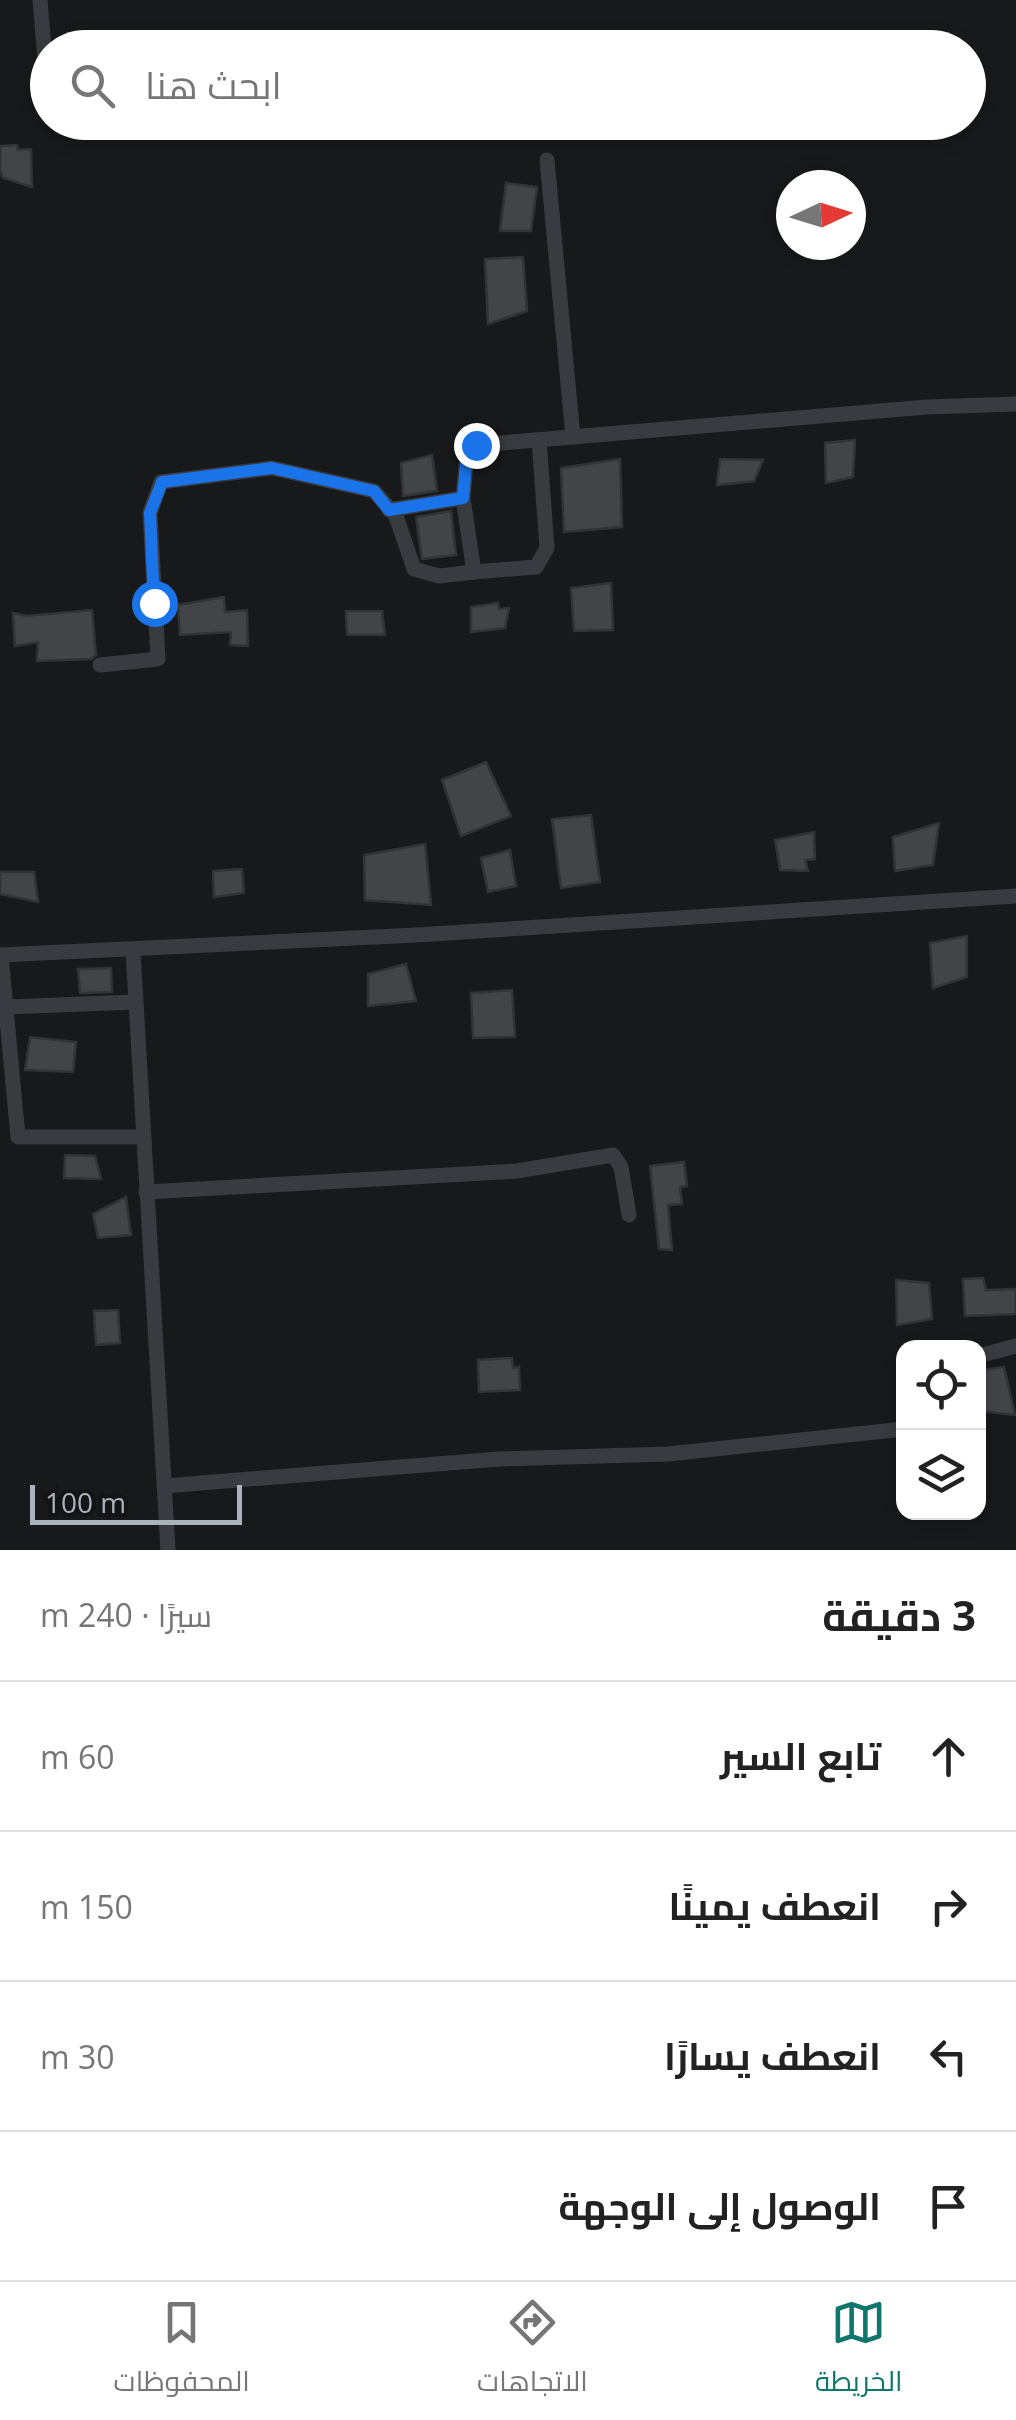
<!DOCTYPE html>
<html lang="ar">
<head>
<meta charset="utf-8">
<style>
	:root { --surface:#fff; --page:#f2f2f2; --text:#222; --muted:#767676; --line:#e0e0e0; --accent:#0f766e }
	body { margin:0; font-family:"Open Sans",Cairo,sans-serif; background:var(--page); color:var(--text); direction:rtl }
	.controls { position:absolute; right:30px; bottom:30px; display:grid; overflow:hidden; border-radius:20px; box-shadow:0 5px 15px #0003 }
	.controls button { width:90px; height:90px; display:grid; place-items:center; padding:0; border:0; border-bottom:2px solid var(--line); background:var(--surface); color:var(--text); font:50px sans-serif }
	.compass { position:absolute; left:776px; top:170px; width:90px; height:90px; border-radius:50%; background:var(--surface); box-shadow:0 5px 15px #0003; rotate:86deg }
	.scale { position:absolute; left:30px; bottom:25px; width:212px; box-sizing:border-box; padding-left:10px; border:5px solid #aab2bb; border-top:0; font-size:28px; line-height:35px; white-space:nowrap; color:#aab2bb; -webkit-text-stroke:8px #131416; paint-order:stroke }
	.stop { position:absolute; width:30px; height:30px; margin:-22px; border:8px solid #1a73e8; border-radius:50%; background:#fff }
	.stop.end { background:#1a73e8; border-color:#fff; box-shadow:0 2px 10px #0008 }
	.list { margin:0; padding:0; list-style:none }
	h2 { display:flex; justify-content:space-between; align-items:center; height:130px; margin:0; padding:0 40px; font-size:42px }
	h2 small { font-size:32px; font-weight:400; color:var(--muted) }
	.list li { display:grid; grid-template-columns:65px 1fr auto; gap:30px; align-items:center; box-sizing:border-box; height:150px; padding:0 40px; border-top:2px solid var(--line) }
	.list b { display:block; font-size:38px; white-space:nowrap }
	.list em { font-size:32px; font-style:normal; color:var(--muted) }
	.icon { flex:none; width:55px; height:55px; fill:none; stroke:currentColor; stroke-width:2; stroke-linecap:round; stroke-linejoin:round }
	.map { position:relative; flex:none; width:1016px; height:1550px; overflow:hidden; direction:ltr }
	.search { position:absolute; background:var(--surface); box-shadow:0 5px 15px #0003; left:30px; right:30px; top:30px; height:110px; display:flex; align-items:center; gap:25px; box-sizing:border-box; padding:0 35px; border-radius:55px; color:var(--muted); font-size:38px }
	.sheet { height:730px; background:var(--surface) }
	nav { display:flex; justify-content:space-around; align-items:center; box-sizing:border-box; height:140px; border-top:2px solid var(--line); background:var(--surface); font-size:28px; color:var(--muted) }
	nav a { display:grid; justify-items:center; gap:5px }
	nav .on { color:var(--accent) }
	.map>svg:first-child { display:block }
</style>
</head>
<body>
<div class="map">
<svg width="1016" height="1550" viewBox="0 0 1016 1550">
	<rect width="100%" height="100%" fill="#18191b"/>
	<!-- building -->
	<g fill="#424448" stroke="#323337" stroke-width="2.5">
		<path d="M17,145l1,5 13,-1 1,38 -29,-9 -3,-7v-25z"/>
		<path d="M506,183l31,4 -6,44h-31z"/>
		<path d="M523,257l4,54 -39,13 -3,-65z"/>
		<path d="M855,440l-2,37 -27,6 -1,-40z"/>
		<path d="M432,455l5,36 -34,5 -2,-33z"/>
		<path d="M620,459l2,68 -58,5 -3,-64z"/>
		<path d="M720,459l43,1 -9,21 -37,4z"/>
		<path d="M451,511l5,44 -34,4 -6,-42z"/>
		<path d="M611,583l2,47 -39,1 -3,-43z"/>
		<path d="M224,597l1,15 22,-2 1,36 -18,-1 1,-13 -51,3 -2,-30z"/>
		<path d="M498,603l1,6 10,-1 -4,20 -34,4v-25z"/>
		<path d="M92,610l4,45 -5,4 -54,2 1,-19 -23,4 -2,-33 13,3z"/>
		<path d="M346,611h36l3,24h-38z"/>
		<path d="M486,762l25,54 -50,20 -19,-56z"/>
		<path d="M591,815l9,67 -39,6 -9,-69z"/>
		<path d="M939,823l-6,42 -38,6 -2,-34z"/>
		<path d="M814,832l1,27 -10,1 3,11 -28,-1 -5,-30z"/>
		<path d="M425,844l6,61 -66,-5 -1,-45z"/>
		<path d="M510,850l6,36 -28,6 -7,-34z"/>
		<path d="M242,869l2,24 -30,4 -1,-26z"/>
		<path d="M0,872h34l4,30 -38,-8z"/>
		<path d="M967,936v41l-34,11 -3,-45z"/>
		<path d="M406,964l10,37 -48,5v-32z"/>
		<path d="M111,968l1,24 -32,1 -2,-24z"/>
		<path d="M512,990l3,47 -42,1 -2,-45z"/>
		<path d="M30,1037l46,5 -3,30 -48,-2z"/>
		<path d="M65,1155l30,1 6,23 -37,-1z"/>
		<path d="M684,1162l3,24 -7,1 2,17 -14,1 4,45 -13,-1 -9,-83z"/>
		<path d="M126,1197l5,38 -33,3 -5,-24z"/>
		<path d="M983,1278l3,12 30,-1v25l-51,2 -2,-37z"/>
		<path d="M896,1280l33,3 3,36 -35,6z"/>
		<path d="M118,1310l2,33 -24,2 -2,-34z"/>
		<path d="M512,1358l1,10 6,-1 1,23 -41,2 -1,-32z"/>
		<path d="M1004,1367l11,48 -37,-4v-41z"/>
	</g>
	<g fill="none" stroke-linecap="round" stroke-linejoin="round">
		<!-- minor -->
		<g stroke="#393b40" stroke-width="15">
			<path d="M40,0l6,72"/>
			<path d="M547,160l26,277"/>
			<path d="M389,510l74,-12"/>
			<path d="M474,572l62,-5 11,-19 -8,-108"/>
			<path d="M100,665l58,-6 -8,-146 11,-31 111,-14 102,23 22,25 18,53 25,7 35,-4 -11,-74 4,-44 10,-9 450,-38 89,-3"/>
			<path d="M133,951l35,599"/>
			<path d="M0,955l417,-20 599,-39"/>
			<path d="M1,955l17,182h125"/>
			<path d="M6,1007l129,-5"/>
			<path d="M146,1192l371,-21 96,-16 8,12 8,48"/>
			<path d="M978,1356l38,-10"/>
			<path d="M164,1486l335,-27 169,-5 236,-25"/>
		</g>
	</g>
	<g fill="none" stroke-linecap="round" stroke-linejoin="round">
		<!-- route -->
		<path stroke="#1a73e8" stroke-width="12" d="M154,603l-4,-90 12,-31 110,-14 102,23 15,19 74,-12 4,-44 9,-9"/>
	</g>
</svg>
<div class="controls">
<button><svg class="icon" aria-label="locate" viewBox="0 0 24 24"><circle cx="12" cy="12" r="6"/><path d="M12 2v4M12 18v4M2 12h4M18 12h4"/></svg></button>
<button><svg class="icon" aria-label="layers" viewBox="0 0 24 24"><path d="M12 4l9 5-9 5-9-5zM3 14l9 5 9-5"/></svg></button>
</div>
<svg class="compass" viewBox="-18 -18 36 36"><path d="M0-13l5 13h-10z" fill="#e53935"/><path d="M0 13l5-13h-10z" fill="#767676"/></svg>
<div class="scale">100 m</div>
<div class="stop" style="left:154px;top:603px"></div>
<div class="stop end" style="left:476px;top:445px"></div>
<div class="search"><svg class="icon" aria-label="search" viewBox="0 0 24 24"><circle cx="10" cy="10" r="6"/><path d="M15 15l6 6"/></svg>ابحث هنا</div>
</div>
<section class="sheet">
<h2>3 دقيقة<small>سيرًا · 240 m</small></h2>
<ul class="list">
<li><svg class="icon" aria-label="ahead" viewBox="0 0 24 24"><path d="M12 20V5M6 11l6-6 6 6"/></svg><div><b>تابع السير</b></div><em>60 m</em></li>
<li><svg class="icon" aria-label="right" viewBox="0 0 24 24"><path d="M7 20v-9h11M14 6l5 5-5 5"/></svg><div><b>انعطف يمينًا</b></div><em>150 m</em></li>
<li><svg class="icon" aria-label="left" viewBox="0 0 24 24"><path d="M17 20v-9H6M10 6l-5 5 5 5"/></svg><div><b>انعطف يسارًا</b></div><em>30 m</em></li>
<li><svg class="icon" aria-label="arrive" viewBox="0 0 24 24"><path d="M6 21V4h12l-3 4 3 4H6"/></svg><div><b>الوصول إلى الوجهة</b></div></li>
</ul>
</section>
<nav>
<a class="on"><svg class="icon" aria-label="map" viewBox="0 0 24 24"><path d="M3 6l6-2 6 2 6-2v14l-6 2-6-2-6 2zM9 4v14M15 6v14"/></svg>الخريطة</a>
<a><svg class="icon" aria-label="directions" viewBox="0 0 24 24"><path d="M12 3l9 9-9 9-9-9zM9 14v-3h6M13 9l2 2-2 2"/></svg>الاتجاهات</a>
<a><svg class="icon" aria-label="saved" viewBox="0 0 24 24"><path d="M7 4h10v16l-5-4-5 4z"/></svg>المحفوظات</a>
</nav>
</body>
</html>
